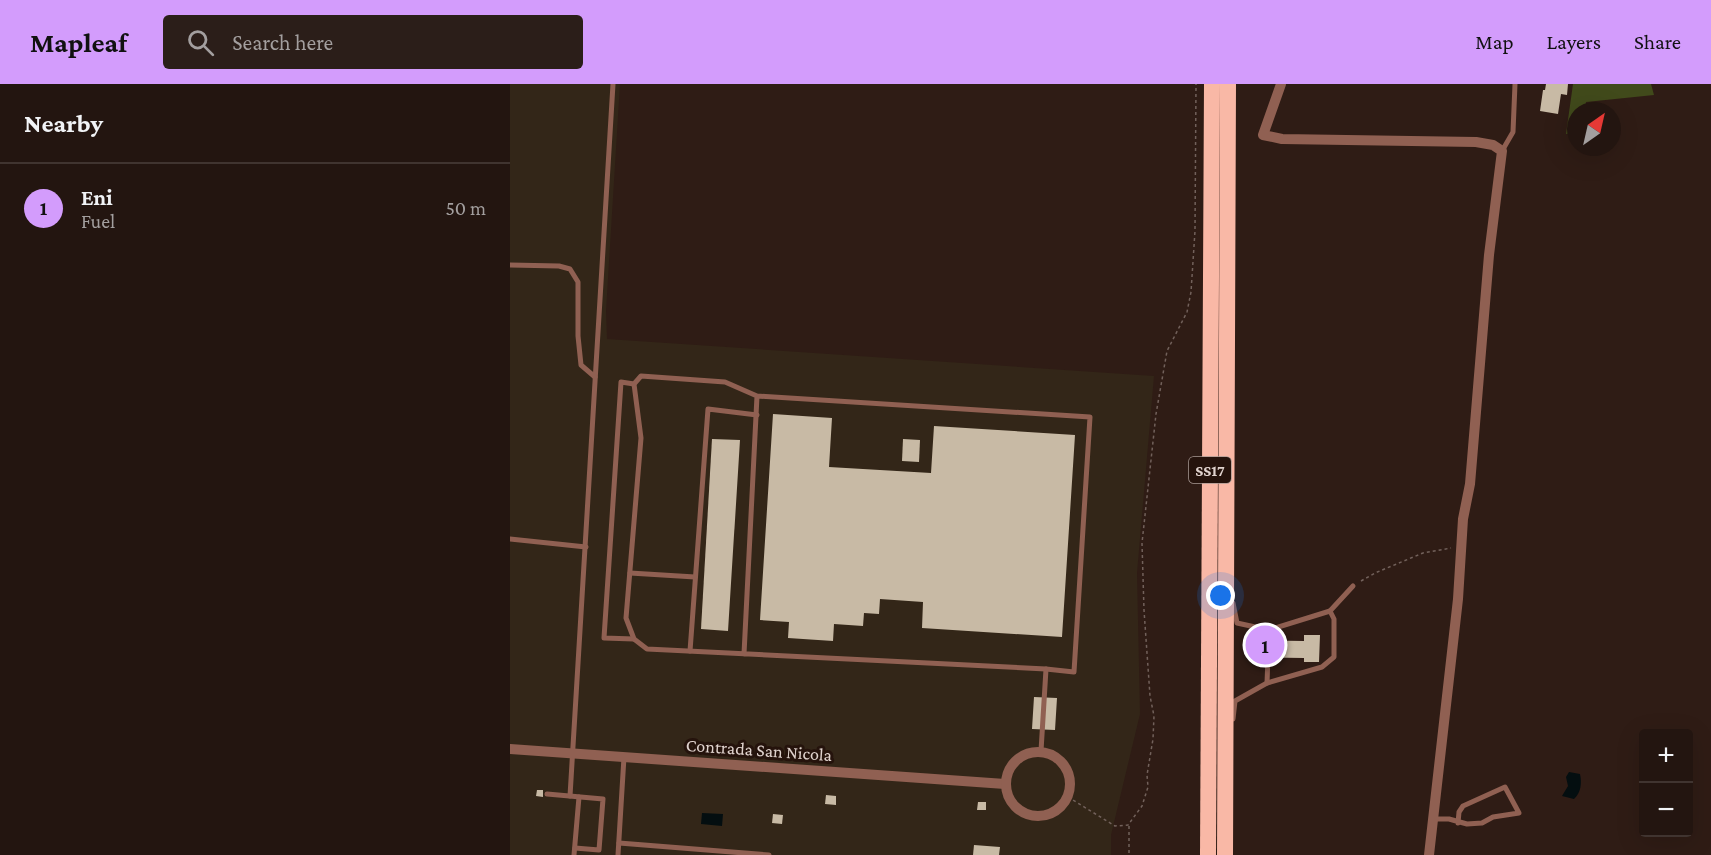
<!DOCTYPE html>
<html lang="en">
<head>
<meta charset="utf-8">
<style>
	:root { --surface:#231510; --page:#2b1e19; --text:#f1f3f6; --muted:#a39f9f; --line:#403430; --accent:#d39cfc }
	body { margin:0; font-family:"Crimson Pro",serif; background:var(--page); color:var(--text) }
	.controls { position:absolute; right:18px; bottom:18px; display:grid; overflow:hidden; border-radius:6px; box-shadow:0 6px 24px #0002 }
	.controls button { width:54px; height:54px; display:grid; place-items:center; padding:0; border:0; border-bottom:2px solid var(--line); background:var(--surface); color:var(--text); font:30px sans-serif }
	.compass { position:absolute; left:1057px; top:18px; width:54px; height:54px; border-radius:50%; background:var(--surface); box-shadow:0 6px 24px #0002; rotate:34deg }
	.you { position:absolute; left:711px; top:512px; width:21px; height:21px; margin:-15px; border:4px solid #fff; border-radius:50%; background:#1a73e8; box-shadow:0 0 0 9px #1a73e833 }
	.badge { display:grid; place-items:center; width:39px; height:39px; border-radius:50%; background:var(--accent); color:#111; font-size:20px; font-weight:700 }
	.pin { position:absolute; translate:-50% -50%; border:3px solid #fff; box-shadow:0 2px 6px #0006 }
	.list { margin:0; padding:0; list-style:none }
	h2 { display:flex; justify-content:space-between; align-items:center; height:78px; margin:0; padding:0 24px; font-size:26px }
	h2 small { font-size:20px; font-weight:400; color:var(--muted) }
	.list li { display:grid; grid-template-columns:39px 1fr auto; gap:18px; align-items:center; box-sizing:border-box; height:90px; padding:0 24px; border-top:2px solid var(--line) }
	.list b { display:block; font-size:22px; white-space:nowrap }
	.list p { margin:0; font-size:20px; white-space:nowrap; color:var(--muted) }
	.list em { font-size:20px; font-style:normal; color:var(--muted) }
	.icon { flex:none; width:33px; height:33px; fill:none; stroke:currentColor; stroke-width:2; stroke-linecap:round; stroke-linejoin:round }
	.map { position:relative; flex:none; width:1201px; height:771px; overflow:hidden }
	header { display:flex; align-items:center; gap:36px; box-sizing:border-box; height:84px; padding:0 30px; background:var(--accent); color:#111 }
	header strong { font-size:28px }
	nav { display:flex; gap:33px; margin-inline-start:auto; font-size:21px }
	.search { width:420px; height:54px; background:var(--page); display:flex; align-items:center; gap:15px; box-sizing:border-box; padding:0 21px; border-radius:6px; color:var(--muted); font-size:22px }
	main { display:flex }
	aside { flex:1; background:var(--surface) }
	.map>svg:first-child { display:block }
</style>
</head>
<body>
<header>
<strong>Mapleaf</strong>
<div class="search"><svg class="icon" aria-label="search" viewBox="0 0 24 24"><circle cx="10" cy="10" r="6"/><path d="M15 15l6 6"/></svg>Search here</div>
<nav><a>Map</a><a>Layers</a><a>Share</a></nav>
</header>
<main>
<aside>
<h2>Nearby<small></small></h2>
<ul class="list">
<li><span class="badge">1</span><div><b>Eni</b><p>Fuel</p></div><em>50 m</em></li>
</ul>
</aside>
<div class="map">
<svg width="1201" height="771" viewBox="0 0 1201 771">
	<rect width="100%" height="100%" fill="#2f1c15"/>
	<!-- industrial -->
	<path fill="#332618" d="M0,0h110l-14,227 1,28 547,37 -17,197 3,141 -29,121v20h-601z"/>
	<!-- green -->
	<path fill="#414a1b" d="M1063,0h78l3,11 -68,7 -1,9h-9v22l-10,1z"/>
	<!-- water -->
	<g fill="#040e10">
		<path d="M1059,688l11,2c2,9 1,19 -6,25l-12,-3 6,-10 -2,-9z"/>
		<path d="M192,729l21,1 -1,12 -21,-2z"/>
	</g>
	<!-- building -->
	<g fill="#c8baa5">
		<path d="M1036,0h22l-1,11 -6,-1 -3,20 -18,-3 3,-21h2z"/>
		<path d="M263,330l59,4 -3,49 102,6 3,-47 141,9 -13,202 -140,-9 1,-26 -43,-3 -1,15 -15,-1 -1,13 -29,-2 -1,17 -45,-3 1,-16 -29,-2z"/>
		<path d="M202,355l28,1 -12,191 -27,-2z"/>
		<path d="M393,355l17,1 -1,22 -17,-1z"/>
		<path d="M794,551h16l-1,27h-15v-4l-56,-1 1,-17 55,1z"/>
		<path d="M524,613l23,1 -2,32 -23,-1z"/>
		<path d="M27,706h6v7l-7,-1z"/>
		<path d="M316,711l10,1v9l-11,-1z"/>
		<path d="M468,718h8v8h-9z"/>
		<path d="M263,730l10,1 -1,9 -10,-1z"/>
		<path d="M464,761l26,2 -1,8h-26z"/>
	</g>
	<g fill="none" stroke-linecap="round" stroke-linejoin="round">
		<!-- path -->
		<g stroke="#72615b" stroke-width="1.5" stroke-dasharray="3 3" stroke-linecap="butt">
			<path d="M851,497l14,-8 48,-20 28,-5"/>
			<path d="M558,713l47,29 13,-1 14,-19 6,-19 -1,-12 6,-36 1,-23 -4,-20 -6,-86 -2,-67 14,-129 11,-63 20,-39 4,-20 4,-61 1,-147"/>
			<path d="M619,742v29"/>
		</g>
		<!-- service -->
		<g stroke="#906052" stroke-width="5">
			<path d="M992,67l11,-19 2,-48"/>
			<path d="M0,181l49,1 11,3 8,13v54l3,29 14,12"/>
			<path d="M124,300l-13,-2 -17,256 30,1"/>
			<path d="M0,455l76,8"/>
			<path d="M120,489l65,4"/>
			<path d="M820,527l23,-25"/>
			<path d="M180,567l18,-242 49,6"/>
			<path d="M234,570l13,-258 333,21 -16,255 -28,-3 -399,-20 -13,-10 -8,-21 15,-180 -7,-54 7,-8 84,6 32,14"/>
			<path d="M757,599l55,-16 12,-10v-38l-4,-8 -61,19"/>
			<path d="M723,635l2,-18 32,-18 2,-53 -32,-7 -4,-20"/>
			<path d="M531,667l5,-82"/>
			<path d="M37,710l56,5 -4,51 -24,-2"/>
			<path d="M60,712l43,-712"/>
			<path d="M924,735h15l18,5 15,-1 11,-6 26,-4 -14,-26 -42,19 -4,6 -1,11"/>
			<path d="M109,759l150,12"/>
			<path d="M64,771l5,-58"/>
			<path d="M108,771l6,-98"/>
		</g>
		<!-- minor -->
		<g stroke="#906052" stroke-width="10">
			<path d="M771,0l-18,51 19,4 194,3 17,3 9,6 -13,104 -19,229 -7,35 -5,80 -29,256"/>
			<path d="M0,665l495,35"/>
			<circle cx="528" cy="700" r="32"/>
		</g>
		<!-- trunk -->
		<g stroke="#f9b8a6" stroke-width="16">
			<path d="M698,771l4,-771"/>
			<path d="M715,771l3,-771"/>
		</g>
	</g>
	<g text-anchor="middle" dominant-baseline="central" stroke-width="6" stroke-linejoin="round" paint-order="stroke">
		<!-- shield labels -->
		<rect fill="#25130c" stroke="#a89994" stroke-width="1.5" x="679" y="373" width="42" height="26" rx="4.5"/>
		<g font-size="16" font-weight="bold" fill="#e0d3ce">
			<text x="700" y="386">SS17</text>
		</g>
		<!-- street labels -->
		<g font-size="18" fill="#e0d3ce" stroke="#25130c">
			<text transform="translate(249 666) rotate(4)">Contrada San Nicola</text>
		</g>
	</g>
</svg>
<div class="controls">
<button>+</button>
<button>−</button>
</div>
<svg class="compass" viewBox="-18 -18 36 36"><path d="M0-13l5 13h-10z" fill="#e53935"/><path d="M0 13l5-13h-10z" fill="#a39f9f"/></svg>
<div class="you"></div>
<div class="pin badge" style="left:755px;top:561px">1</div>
</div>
</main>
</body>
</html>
